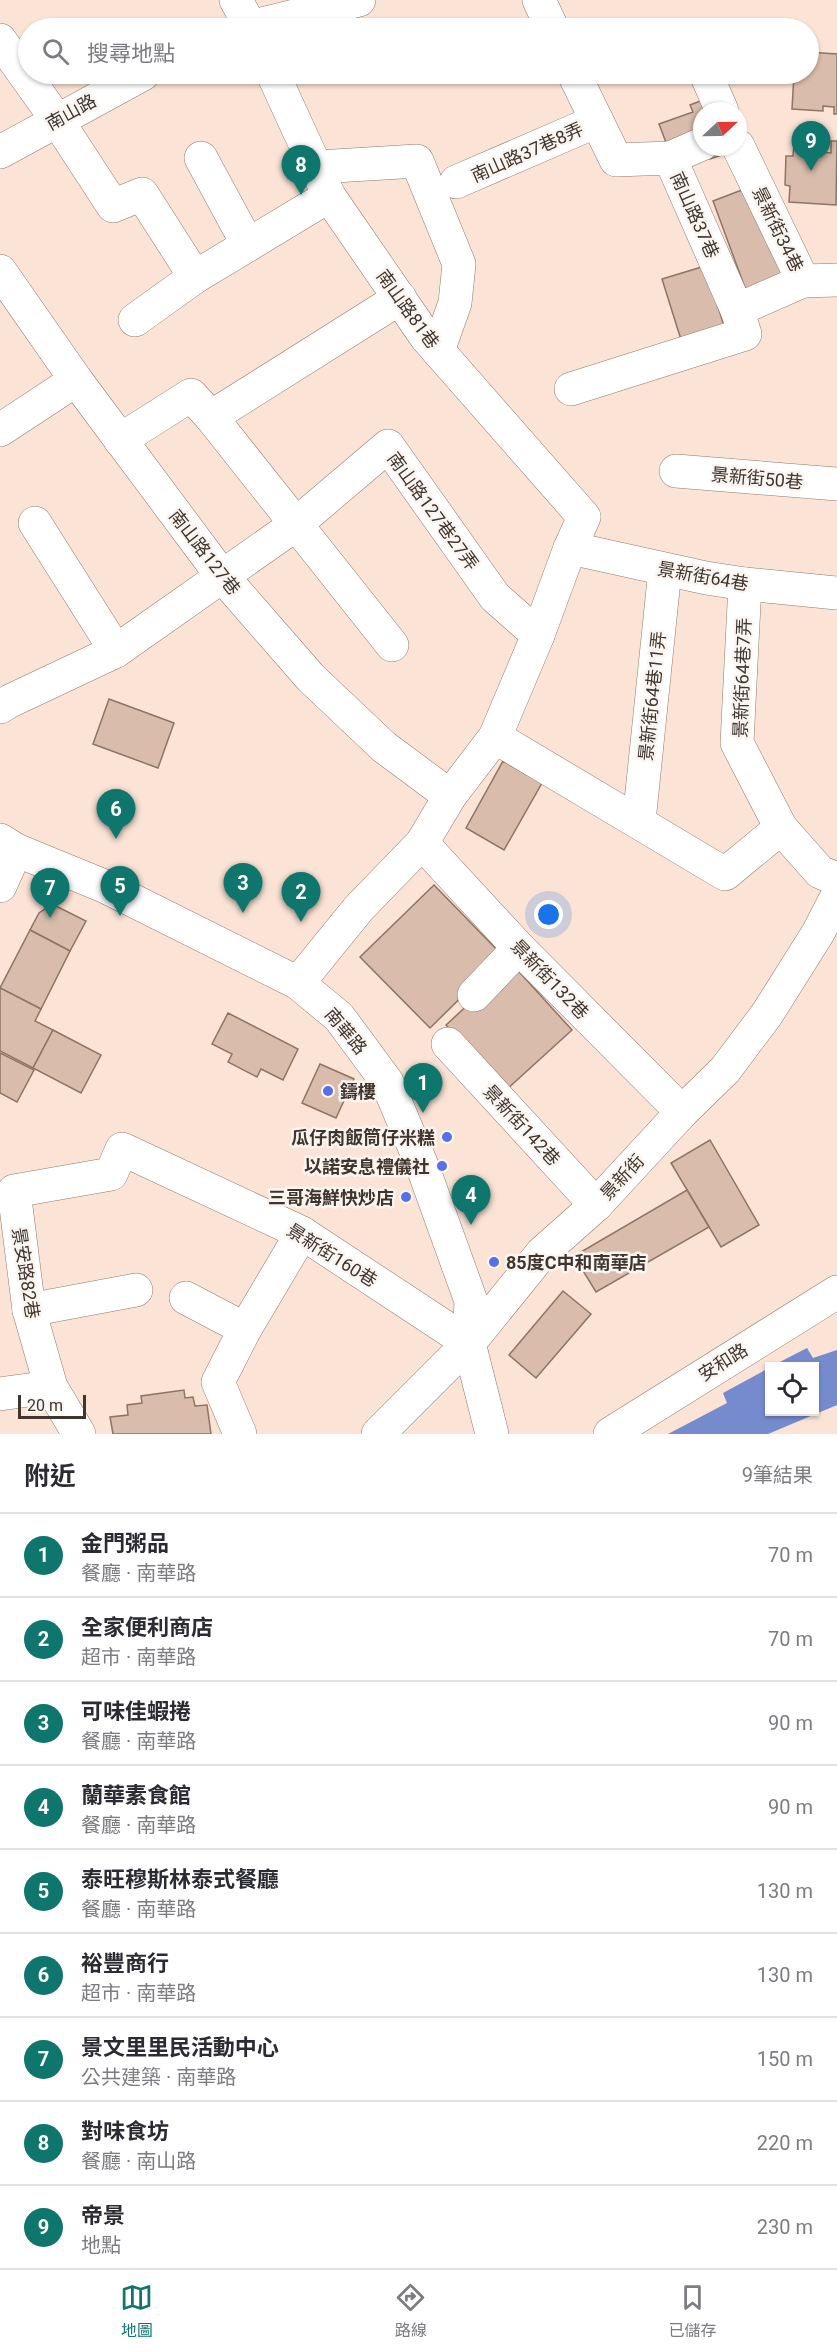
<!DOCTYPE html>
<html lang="zh-TW">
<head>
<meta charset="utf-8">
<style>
	:root { --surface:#fff; --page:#f7f7f7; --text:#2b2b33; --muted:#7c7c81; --line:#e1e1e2; --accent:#0f766e }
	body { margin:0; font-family:Roboto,"Noto Sans TC",sans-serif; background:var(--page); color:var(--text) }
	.controls { position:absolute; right:18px; bottom:18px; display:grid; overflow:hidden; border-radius:0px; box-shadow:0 2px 4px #0004 }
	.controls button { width:54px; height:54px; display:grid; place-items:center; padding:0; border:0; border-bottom:2px solid var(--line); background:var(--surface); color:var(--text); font:30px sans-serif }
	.compass { position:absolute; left:693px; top:102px; width:54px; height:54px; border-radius:50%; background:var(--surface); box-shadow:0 2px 4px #0004; rotate:68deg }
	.scale { position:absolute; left:18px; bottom:15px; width:68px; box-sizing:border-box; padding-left:6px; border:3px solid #40352e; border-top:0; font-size:16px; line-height:21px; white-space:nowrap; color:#40352e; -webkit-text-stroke:4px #fbf5f1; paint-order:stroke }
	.you { position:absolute; left:549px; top:915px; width:21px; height:21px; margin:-15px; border:4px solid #fff; border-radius:50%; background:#1a73e8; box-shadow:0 0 0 9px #1a73e833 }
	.badge { display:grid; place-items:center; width:39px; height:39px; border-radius:50%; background:var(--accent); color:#fff; font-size:20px; font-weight:700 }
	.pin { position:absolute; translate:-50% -50px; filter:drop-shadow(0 2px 3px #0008) }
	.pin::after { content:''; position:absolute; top:32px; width:21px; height:18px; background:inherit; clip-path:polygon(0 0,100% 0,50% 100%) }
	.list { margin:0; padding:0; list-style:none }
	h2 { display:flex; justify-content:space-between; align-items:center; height:78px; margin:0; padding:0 24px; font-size:26px }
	h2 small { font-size:20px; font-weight:400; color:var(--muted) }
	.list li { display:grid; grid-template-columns:39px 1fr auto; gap:18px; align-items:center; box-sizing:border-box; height:84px; padding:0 24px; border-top:2px solid var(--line) }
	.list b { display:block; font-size:22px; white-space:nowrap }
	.list p { margin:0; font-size:20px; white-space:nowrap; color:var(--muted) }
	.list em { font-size:20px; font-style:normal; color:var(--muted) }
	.icon { flex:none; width:33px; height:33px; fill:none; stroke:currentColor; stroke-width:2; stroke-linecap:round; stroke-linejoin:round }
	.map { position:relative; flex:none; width:837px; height:1434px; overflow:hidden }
	.search { position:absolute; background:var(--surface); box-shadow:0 2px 4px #0004; left:18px; right:18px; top:18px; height:66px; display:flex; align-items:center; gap:15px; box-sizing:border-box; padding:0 21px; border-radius:33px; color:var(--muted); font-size:22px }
	.sheet { height:834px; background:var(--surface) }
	nav { display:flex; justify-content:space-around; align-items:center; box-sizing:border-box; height:84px; border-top:2px solid var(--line); background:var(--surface); font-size:16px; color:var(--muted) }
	nav a { display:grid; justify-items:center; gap:3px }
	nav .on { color:var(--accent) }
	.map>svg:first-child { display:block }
</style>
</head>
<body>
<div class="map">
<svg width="837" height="1434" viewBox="0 0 837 1434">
	<rect width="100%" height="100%" fill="#fbe3d5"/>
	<!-- water -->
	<path fill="#768bce" d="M807,1348l6,10 24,-8v55l-69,29h-100l59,-31 -4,-10 46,-25 1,44h44v-46h-42z"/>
	<!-- building -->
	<g fill="#d9bcab" stroke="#8e7464" stroke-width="1.5">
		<path d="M808,52l29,2v60h-3v-7l-11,-1v5l-31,-2 2,-35h14z"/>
		<path d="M716,95l5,16h-19v36h33l1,3 -26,9 -4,-11 -33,13 -14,-37 34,-12 -3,-7z"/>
		<path d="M831,141h6l-1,64 -47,-3 1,-16 -5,-1 1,-29h7l1,-12 28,2v6l9,1z"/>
		<path d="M755,185l35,95 -42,16 -35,-95z"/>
		<path d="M705,266l21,66 -43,14 -21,-67z"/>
		<path d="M109,699l65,24 -16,45 -65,-24z"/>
		<path d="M503,761l39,22 -38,67 -38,-22z"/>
		<path d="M434,885l69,71 -73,72 -70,-71z"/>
		<path d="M52,904l34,17 -16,30 -40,-21 9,-17z"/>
		<path d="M30,930l40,21 -29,58 -41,-21z"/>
		<path d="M512,964l60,66 -66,60 -60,-65z"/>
		<path d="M0,988l41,21 -6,12 18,9 -20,38 -33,-17z"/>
		<path d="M228,1013l70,36 -15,31 -22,-11 -4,8 -29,-15 4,-8 -20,-10z"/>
		<path d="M53,1030l48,25 -20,38 -48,-25z"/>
		<path d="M0,1053l34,17 -17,32 -17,-9z"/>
		<path d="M320,1064l34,15 -18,39 -34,-15z"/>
		<path d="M710,1140l49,85 -38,22 -50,-84z"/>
		<path d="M687,1190l22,37 -113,65 -22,-36z"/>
		<path d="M563,1291l28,23 -55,64 -27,-23z"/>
		<path d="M184,1390l1,8 8,-1 2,9 12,-1 4,29h-98l-3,-17 18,-2 -1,-10 15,-2 -1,-7z"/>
	</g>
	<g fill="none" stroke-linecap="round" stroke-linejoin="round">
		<!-- minor casing -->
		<g stroke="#947a6a" stroke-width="34">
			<g id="minor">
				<path d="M236,0l15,28"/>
				<path d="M539,0l13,28"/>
				<path d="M246,28l113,-28"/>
				<path d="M0,40l57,80 56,86 29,-12 53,83"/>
				<path d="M273,74l56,122 97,141 158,180 -14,31 -32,87 -43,102 -45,59 -28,47 -63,65 -61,75"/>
				<path d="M574,74l42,86 54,-2 67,152 66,-29"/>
				<path d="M706,74l16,37"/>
				<path d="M738,146l65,135 34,-1"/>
				<path d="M0,152l143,-78"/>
				<path d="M201,158l47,87"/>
				<path d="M670,158l32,-14"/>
				<path d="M318,167l99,-6 42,103 -4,39 -17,48"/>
				<path d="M456,182l141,-61"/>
				<path d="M0,271l76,109 146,196 89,102 73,69 66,49"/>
				<path d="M135,320l60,-43 134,-81"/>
				<path d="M571,389l174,-55 -8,-24"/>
				<path d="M211,417l189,-119"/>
				<path d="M0,430l76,-50"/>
				<path d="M120,440l71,-45 20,22 181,228"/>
				<path d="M676,471l161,13"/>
				<path d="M35,523l81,128"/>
				<path d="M570,548l136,30 39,6 92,9"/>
				<path d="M745,584l-8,159 44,85 39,44 17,7"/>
				<path d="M0,707l10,-6 106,-50 179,-126 93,-79 107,151 43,38"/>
				<path d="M495,737l230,137 56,-46"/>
				<path d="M639,821l26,-251"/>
				<path d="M0,840l16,10 88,36 194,97 41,34 48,65 36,86 48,133 -2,42 23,91"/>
				<path d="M422,843l97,105 163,164"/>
				<path d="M0,886l16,-36"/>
				<path d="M474,995l45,-47"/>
				<path d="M448,1044l148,161"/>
				<path d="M186,1298l59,31"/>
				<path d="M29,1310l107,-20"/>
				<path d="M0,1394l51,-7"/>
				<path d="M79,1434l-28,-47 -22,-77 -15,-119 97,-17 11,-25 180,84 167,110"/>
				<path d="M240,1434l-22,-52 27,-53 57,-96"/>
				<path d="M378,1434l91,-91 73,-90 54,-48 86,-93 43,-42 42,-56 51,-81 19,-37"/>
				<path d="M610,1434l227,-142"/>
			</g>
		</g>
		<!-- minor -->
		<use href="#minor" stroke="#fff" stroke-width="33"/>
	</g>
	<!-- markers -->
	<g fill="#5671e7" stroke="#fbf5f1" stroke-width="2">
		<circle cx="328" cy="1091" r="6"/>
		<circle cx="447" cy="1137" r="6"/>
		<circle cx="442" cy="1166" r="6"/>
		<circle cx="406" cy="1197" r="6"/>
		<circle cx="494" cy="1262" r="6"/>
	</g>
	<g text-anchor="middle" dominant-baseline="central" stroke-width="5" stroke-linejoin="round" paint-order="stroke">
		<!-- street labels -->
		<g font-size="18" fill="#40352e" stroke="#fbf5f1">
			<text transform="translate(71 112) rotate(-29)">南山路</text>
			<text transform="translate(527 152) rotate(-24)">南山路37巷8弄</text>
			<text transform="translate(695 215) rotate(66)">南山路37巷</text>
			<text transform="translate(778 229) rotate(64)">景新街34巷</text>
			<text transform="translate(408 309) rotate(54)">南山路81巷</text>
			<text transform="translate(757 478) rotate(5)">景新街50巷</text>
			<text transform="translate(433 511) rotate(54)">南山路127巷27弄</text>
			<text transform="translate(205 552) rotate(52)">南山路127巷</text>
			<text transform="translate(703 576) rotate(10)">景新街64巷</text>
			<text transform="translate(742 678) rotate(-88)">景新街64巷7弄</text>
			<text transform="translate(652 696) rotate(-84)">景新街64巷11弄</text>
			<text transform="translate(550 979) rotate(46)">景新街132巷</text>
			<text transform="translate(346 1031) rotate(50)">南華路</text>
			<text transform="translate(522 1125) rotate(47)">景新街142巷</text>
			<text transform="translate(622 1177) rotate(-47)">景新街</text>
			<text transform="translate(332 1255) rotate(32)">景新街160巷</text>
			<text transform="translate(26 1273) rotate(81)">景安路82巷</text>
			<text transform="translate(723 1362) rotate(-32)">安和路</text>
		</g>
		<!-- poi labels -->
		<g font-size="18" font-weight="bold" fill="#40352e" stroke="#fbf5f1" text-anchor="end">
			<text x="340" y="1091" text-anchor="start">鑄樓</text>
			<text x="435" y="1137">瓜仔肉飯筒仔米糕</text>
			<text x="430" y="1166">以諾安息禮儀社</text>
			<text x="394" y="1197">三哥海鮮快炒店</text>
			<text x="506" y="1262" text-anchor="start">85度C中和南華店</text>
		</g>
	</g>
</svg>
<div class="controls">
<button><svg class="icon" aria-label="locate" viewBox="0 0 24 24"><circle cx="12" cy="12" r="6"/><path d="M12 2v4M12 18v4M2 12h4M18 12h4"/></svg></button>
</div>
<svg class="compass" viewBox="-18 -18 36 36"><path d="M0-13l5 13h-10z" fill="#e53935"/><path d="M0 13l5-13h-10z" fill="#7c7c81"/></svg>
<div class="scale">20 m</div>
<div class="you"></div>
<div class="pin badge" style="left:423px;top:1113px">1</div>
<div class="pin badge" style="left:301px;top:922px">2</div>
<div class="pin badge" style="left:243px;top:913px">3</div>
<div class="pin badge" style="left:471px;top:1225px">4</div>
<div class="pin badge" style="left:120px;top:916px">5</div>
<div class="pin badge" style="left:116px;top:839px">6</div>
<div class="pin badge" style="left:50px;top:918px">7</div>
<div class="pin badge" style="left:301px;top:195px">8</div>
<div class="pin badge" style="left:811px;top:171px">9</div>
<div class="search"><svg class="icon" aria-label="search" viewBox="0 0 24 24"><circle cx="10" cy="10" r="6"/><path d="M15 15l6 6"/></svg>搜尋地點</div>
</div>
<section class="sheet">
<h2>附近<small>9筆結果</small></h2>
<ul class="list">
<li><span class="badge">1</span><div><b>金門粥品</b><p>餐廳 · 南華路</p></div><em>70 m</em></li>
<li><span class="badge">2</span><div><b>全家便利商店</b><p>超市 · 南華路</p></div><em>70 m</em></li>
<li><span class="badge">3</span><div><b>可味佳蝦捲</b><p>餐廳 · 南華路</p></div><em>90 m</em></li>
<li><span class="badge">4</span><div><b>蘭華素食館</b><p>餐廳 · 南華路</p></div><em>90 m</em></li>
<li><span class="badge">5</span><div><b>泰旺穆斯林泰式餐廳</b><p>餐廳 · 南華路</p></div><em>130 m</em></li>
<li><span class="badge">6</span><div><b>裕豐商行</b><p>超市 · 南華路</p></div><em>130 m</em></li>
<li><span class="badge">7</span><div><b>景文里里民活動中心</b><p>公共建築 · 南華路</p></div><em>150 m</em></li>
<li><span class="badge">8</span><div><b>對味食坊</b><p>餐廳 · 南山路</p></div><em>220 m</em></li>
<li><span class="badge">9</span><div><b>帝景</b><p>地點</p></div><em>230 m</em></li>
</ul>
</section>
<nav>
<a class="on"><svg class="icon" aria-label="map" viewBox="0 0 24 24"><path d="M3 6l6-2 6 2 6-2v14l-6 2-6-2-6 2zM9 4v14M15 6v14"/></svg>地圖</a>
<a><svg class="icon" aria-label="directions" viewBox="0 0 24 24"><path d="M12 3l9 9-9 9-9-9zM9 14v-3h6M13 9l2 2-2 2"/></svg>路線</a>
<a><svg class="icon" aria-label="saved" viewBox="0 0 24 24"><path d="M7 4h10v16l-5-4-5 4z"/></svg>已儲存</a>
</nav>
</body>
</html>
